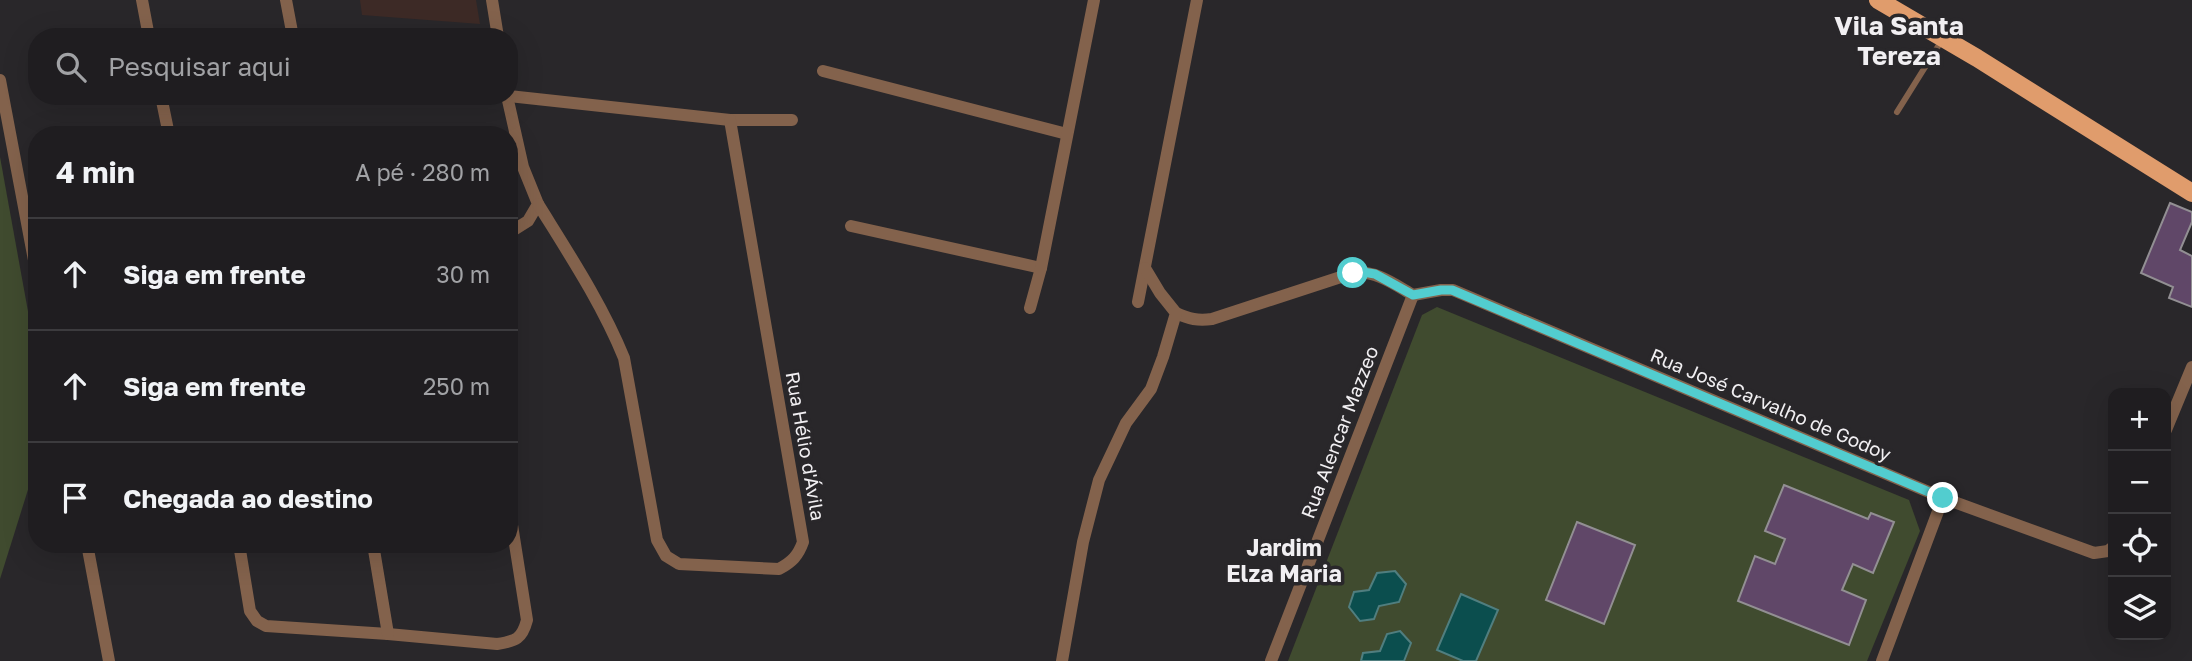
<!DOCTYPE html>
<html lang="pt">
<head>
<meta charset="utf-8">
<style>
	:root { --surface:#1f1d20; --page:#272629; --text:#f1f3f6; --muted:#a1a2a5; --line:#3c3b3e }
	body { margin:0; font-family:"Golos Text",sans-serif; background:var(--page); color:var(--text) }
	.controls { position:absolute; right:21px; bottom:21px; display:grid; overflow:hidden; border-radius:14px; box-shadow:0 7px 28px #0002 }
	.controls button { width:63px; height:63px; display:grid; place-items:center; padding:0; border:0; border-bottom:2px solid var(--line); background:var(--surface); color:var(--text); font:35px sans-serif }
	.stop { position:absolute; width:21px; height:21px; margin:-16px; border:5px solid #52cdcf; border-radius:50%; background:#fff }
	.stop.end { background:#52cdcf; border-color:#fff; box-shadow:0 2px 7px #0008 }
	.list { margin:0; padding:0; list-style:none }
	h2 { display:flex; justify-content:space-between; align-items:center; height:91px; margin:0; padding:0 28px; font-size:30px }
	h2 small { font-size:23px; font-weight:400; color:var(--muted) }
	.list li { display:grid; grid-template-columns:46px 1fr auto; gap:21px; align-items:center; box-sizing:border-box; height:112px; padding:0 28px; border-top:2px solid var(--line) }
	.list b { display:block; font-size:26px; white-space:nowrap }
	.list em { font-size:23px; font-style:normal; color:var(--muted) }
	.icon { flex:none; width:38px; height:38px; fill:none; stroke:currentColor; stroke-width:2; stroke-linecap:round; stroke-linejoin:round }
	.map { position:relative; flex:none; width:2192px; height:661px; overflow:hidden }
	.search { position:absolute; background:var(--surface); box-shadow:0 7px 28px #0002; left:28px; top:28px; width:490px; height:77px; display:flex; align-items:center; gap:18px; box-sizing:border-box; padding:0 24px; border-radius:28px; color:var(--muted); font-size:26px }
	.panel { position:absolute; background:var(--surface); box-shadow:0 7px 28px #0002; left:28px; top:126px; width:490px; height:427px; border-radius:28px }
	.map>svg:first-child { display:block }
</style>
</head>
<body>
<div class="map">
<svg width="2192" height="661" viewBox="0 0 2192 661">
	<rect width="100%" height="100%" fill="#29272a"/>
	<!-- education -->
	<path fill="#3d2a26" d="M360,0h116l4,24 -118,-9z"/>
	<!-- green -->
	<g fill="#404b2f">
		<path d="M0,157l37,204v100l-37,118z"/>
		<path d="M1437,307l472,193 11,31 -53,130h-579l134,-346z"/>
	</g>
	<!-- water -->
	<g fill="#0b4e4e" stroke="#507e7f" stroke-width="2">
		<path d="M1395,571l11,13 -7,18 -20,4 -5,13 -14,2 -11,-14 5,-15 15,-2 8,-17z"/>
		<path d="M1461,594l37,16 -22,51h-13l-26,-11z"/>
		<path d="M1400,631l11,12 -7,18h-43l2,-8 17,-2 7,-17z"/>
	</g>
	<!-- building -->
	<g fill="#604768" stroke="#928f93" stroke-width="2">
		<path d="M2170,203l22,9v10l-12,28 12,6v51l-23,-9 4,-11 -32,-14z"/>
		<path d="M1784,485l84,34 3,-6 23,9 -21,51 -20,-9 -11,26 24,10 -17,45 -111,-44 17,-45 20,8 10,-25 -20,-8z"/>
		<path d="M1577,522l58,23 -31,79 -58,-24z"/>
	</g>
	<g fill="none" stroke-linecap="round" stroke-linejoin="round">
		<!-- lane -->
		<path stroke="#83624c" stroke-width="6" d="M1897,112l45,-72"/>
		<!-- street -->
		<g stroke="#83624c" stroke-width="12">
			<path d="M142,0l7,37"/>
			<path d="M286,0l7,37"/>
			<path d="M492,0l6,37"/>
			<path d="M823,71l244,63"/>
			<path d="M0,80l37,196"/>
			<path d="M161,96l8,39"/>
			<path d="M507,96l16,71 15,37 -10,17 -19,12"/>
			<path d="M509,96l221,24h62"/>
			<path d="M538,204c31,50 64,100 86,154l33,182 9,16 13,8 100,5c13,-7 19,-13 24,-27l-73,-422"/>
			<path d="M851,226l190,42"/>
			<path d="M1413,295l28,-5h12l490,208 151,55 14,-2 5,-4"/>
			<path d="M1138,302l59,-302"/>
			<path d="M1030,308l11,-40 53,-268"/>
			<path d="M1176,313c13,6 22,8 36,6l141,-46c23,-3 41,11 60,22"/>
			<path d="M2166,430l26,-63"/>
			<path d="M87,544l22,117"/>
			<path d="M239,544l11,67 7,10 9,5 122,8 109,10c19,-3 25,-5 30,-24l-18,-114"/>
			<path d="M373,544l15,90"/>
			<path d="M1062,661l21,-119 16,-62 27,-57 25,-34 12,-32 13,-44 -16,-20 -15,-25"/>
			<path d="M1271,661l142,-366"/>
			<path d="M1882,661l61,-163"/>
		</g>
		<!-- primary -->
		<path stroke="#e09c6c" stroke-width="18" d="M1878,0l99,58 215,135"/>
	</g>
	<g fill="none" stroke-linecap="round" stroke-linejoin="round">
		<!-- route -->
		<path stroke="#52cdcf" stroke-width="9" d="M1353,273l10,-1 12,2 38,21 28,-5h11l491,208"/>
	</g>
	<g text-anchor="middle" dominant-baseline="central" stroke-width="7" stroke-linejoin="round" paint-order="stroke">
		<!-- street labels -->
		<g font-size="19" fill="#f1eff2" stroke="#29272a">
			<text transform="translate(1771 404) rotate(23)">Rua José Carvalho de Godoy</text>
			<text transform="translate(1339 432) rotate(-69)">Rua Alencar Mazzeo</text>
			<text transform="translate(806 446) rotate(80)">Rua Hélio d'Ávila</text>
		</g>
		<!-- quarter labels -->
		<g font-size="23" font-weight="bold" fill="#f1eff2" stroke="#29272a">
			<text x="1284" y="547">Jardim<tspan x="1284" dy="26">Elza Maria</tspan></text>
		</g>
		<!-- district labels -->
		<g font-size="26" font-weight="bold" fill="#f1eff2" stroke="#29272a">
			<text x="1899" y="25">Vila Santa<tspan x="1899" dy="30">Tereza</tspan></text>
		</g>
	</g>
</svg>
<div class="controls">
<button>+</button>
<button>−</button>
<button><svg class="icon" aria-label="locate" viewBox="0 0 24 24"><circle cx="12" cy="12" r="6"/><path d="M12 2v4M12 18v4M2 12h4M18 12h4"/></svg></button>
<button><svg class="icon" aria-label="layers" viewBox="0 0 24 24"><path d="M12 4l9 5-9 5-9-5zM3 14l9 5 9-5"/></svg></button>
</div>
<div class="stop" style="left:1353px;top:273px"></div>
<div class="stop end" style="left:1943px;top:498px"></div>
<div class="search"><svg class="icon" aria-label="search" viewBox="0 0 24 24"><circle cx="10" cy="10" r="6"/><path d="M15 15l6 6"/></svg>Pesquisar aqui</div>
<section class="panel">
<h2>4 min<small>A pé · 280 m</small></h2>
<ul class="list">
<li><svg class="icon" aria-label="ahead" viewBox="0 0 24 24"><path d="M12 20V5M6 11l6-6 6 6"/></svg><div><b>Siga em frente</b></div><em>30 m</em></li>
<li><svg class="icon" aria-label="ahead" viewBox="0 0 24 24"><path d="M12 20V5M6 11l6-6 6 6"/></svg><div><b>Siga em frente</b></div><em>250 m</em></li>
<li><svg class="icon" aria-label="arrive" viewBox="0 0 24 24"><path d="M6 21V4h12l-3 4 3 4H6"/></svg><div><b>Chegada ao destino</b></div></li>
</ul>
</section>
</div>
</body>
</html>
